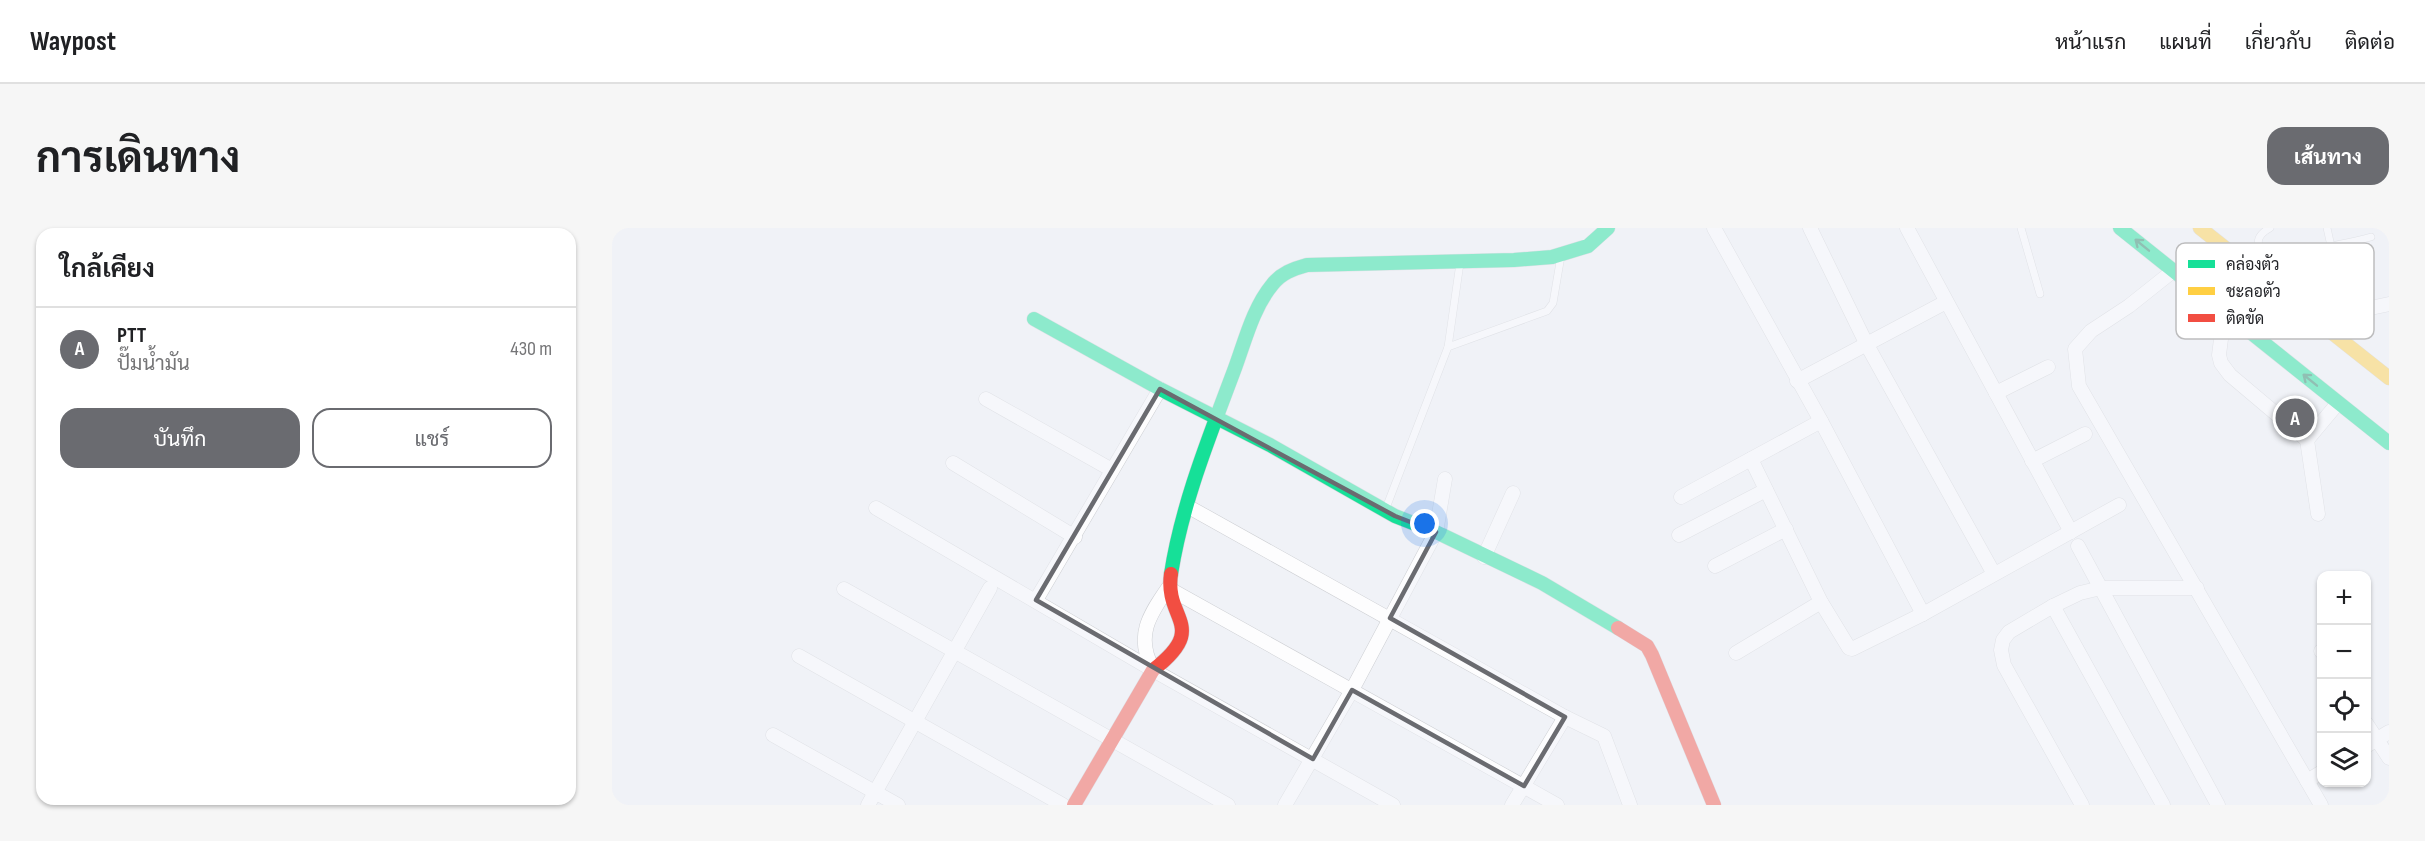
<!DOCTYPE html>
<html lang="th">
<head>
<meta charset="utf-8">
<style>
	:root { --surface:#fff; --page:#f6f6f6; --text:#202124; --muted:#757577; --line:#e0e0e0; --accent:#6a6b70 }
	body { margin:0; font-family:"Sofia Sans Condensed",Sarabun,sans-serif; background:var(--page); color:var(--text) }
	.controls { position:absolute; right:18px; bottom:18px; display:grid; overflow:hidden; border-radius:12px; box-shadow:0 2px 4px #0004 }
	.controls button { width:54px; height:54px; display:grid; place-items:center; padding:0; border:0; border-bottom:2px solid var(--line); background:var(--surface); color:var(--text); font:30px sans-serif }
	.you { position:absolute; left:813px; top:296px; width:21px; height:21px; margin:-15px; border:4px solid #fff; border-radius:50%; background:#1a73e8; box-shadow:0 0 0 9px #1a73e833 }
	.badge { display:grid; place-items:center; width:39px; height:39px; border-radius:50%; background:var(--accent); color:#fff; font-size:20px; font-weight:700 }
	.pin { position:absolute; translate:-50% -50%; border:3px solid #fff; box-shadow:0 2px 6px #0006 }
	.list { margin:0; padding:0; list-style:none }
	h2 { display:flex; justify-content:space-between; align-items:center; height:78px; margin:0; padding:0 24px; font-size:26px }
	h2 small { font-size:20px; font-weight:400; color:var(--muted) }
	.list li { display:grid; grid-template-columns:39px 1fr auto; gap:18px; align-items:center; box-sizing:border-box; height:84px; padding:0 24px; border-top:2px solid var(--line) }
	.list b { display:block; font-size:22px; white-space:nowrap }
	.list p { margin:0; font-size:20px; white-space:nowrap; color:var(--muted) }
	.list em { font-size:20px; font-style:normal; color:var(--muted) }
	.actions { display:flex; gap:12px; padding:18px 24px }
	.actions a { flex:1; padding:14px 0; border:2px solid var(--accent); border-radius:18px; text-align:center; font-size:21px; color:var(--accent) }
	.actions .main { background:var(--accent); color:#fff }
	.icon { flex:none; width:33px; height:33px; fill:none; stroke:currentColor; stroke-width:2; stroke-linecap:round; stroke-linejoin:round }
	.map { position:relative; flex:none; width:1777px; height:577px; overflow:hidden; border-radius:18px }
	header { display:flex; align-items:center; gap:36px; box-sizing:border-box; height:84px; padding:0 30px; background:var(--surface); border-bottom:2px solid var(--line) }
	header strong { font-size:28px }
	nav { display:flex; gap:33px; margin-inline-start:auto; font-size:21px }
	.intro { display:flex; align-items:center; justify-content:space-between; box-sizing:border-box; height:144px; padding:0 36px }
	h1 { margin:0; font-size:42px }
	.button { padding:15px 27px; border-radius:18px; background:var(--accent); color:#fff; font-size:21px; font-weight:700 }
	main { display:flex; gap:36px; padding:0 36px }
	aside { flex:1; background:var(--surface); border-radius:18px; box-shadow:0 2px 4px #0004 }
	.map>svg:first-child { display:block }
</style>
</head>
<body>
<header>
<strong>Waypost</strong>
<nav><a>หน้าแรก</a><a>แผนที่</a><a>เกี่ยวกับ</a><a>ติดต่อ</a></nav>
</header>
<div class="intro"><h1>การเดินทาง</h1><a class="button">เส้นทาง</a></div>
<main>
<aside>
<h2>ใกล้เคียง<small></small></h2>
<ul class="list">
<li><span class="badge">A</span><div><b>PTT</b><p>ปั๊มน้ำมัน</p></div><em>430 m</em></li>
</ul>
<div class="actions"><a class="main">บันทึก</a><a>แชร์</a></div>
</aside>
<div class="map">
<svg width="1777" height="577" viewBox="0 0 1777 577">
	<rect width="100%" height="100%" fill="#f0f2f7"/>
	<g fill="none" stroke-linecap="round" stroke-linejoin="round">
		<!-- lane casing -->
		<g stroke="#cdcfd3" stroke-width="8">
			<g id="lane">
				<path d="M1409,0l19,66"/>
				<path d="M1658,0c-31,17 8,35 23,47"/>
				<path d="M1715,0l4,18"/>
				<path d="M1673,65c24,-55 34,-41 86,-56"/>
				<path d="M836,119l12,-84"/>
				<path d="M774,280l62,-161 99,-36 6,-8 8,-47"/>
			</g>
		</g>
		<!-- street casing -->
		<g stroke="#cdcfd3" stroke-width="15">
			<g id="street">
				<path d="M1102,0l107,193 102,193"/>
				<path d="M1198,0l57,117 127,229"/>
				<path d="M1295,0l164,304"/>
				<path d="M1561,43l-44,35 -38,25 -16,18 4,37 242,419"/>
				<path d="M1617,86l-8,25 -2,16 2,8 9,12 77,65 31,-37"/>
				<path d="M1707,95l23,-9 47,-10"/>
				<path d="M1185,153l149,-79"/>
				<path d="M1384,165l52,-26"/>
				<path d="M374,171l126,71"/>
				<path d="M1695,212l11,74"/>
				<path d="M1139,231l70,143 28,46 3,1 71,-35 196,-109"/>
				<path d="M1420,233l53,-27"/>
				<path d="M341,235l122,74"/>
				<path d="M1069,269l140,-76"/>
				<path d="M575,278l378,211 39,19 26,69"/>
				<path d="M264,280l277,162 240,135"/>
				<path d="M1067,307l87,-45"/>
				<path d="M1466,318l140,259"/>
				<path d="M872,329l29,-64"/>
				<path d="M1103,338l71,-37"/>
				<path d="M232,361l384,216"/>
				<path d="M424,372l124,-211"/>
				<path d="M1441,378l110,199"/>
				<path d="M1709,423l1,1"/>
				<path d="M1124,425l85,-51"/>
				<path d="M187,428l264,149"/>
				<path d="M541,441c-18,-32 -4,-54 15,-81l389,217"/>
				<path d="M1754,495l23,35"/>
				<path d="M161,507l125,70"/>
				<path d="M1754,518l23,-14"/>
				<path d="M1695,553l15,-9"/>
				<path d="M256,577l122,-217"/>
				<path d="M673,577l67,-115 84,-158 9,-53"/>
				<path d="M900,577l53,-88"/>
				<path d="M1470,577l-78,-140 -3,-15 2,-10 6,-8 44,-26 27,-13 21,-5h96"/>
			</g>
		</g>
		<!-- fast casing -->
		<g stroke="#cdcfd3" stroke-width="15">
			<g id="fast">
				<path d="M1508,0l269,215"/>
				<path d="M422,91l126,70 110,56 125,71 41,16 106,51 76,45"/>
				<path d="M559,346c11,-71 39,-139 64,-206 10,-27 18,-60 37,-83 9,-12 21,-16 35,-20l207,-5 38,-3 36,-11 20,-18"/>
			</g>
		</g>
		<!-- slow casing -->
		<g stroke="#cdcfd3" stroke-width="15">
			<path id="slow" d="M1588,0l189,150"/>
		</g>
		<!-- jam casing -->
		<g stroke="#cdcfd3" stroke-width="15">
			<g id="jam">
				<path d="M1006,400l29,18 5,9 62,150"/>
				<path d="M462,577l79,-135c57,-44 11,-50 18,-96"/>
			</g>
		</g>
		<!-- lane -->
		<use href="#lane" stroke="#fdfdfe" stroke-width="7"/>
		<!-- street -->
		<use href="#street" stroke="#fdfdfe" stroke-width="14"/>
		<!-- fast -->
		<use href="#fast" stroke="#16e098" stroke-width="14"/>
		<!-- slow -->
		<use href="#slow" stroke="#ffcf43" stroke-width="14"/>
		<!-- jam -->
		<use href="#jam" stroke="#f24e42" stroke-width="14"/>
	</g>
	<!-- one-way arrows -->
	<defs><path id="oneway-shaft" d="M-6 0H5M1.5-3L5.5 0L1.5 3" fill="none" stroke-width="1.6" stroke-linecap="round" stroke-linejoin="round" transform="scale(1.5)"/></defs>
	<g stroke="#1c8260">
		<use href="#oneway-shaft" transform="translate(1530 17) rotate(-141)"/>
		<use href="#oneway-shaft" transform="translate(1698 152) rotate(-141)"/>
	</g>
	<!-- marked area -->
	<path d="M0 0H1777V577H0ZM548,161l235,127 41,16 -46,86 175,99 -41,69 -172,-96 -39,69 -277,-159z" fill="#f0f2f7" fill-opacity=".55" fill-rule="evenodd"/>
	<path fill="none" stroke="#6a6b70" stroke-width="4.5" stroke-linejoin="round" d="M548,161l235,127 41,16 -46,86 175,99 -41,69 -172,-96 -39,69 -277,-159z"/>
	<!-- legend -->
	<rect x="1564" y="15" width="198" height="96" rx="9" fill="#fff" stroke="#bdbdbe" stroke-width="1.5"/>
	<rect x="1576" y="32" width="27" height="8" fill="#16e098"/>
	<rect x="1576" y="59" width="27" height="8" fill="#ffcf43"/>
	<rect x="1576" y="86" width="27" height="8" fill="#f24e42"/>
	<g font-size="16" fill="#222327">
		<text x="1614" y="42">คล่องตัว</text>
		<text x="1614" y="69">ชะลอตัว</text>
		<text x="1614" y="96">ติดขัด</text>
	</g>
</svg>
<div class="controls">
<button>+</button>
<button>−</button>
<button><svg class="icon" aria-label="locate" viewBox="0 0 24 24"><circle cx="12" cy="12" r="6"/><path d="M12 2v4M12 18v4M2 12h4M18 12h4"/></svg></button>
<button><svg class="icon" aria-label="layers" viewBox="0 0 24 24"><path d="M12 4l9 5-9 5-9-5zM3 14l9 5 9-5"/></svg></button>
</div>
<div class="you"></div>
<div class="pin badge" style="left:1683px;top:190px">A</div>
</div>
</main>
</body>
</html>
